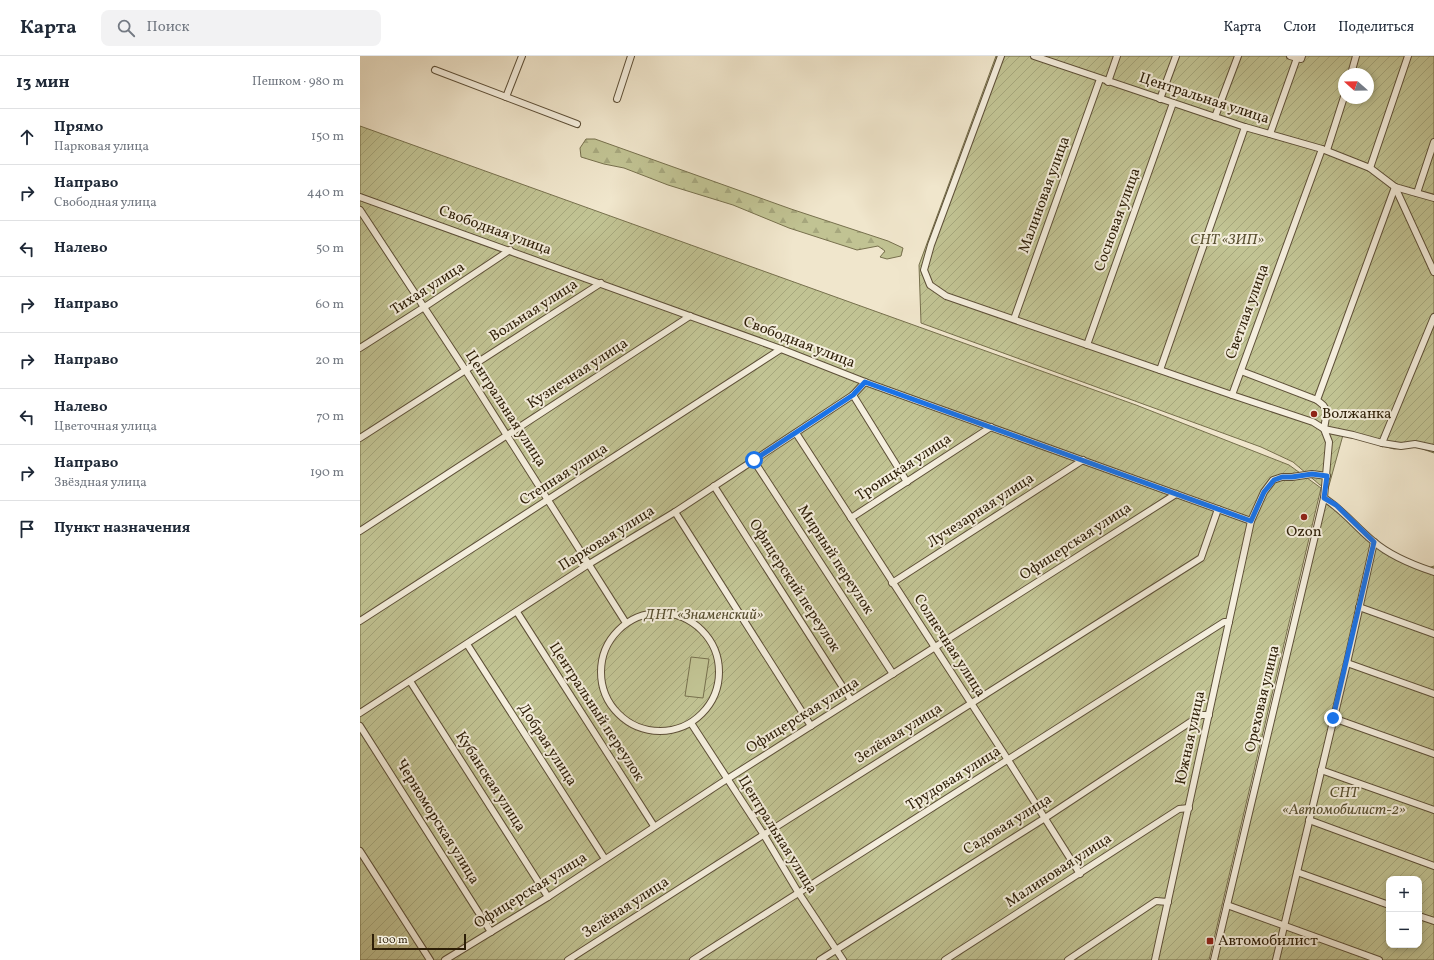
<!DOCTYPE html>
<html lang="ru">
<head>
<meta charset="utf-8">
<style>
	:root { --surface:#fff; --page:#f2f2f3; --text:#1f2937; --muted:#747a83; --line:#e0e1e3 }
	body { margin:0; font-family:Vollkorn,serif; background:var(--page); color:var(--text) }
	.controls { position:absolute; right:12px; bottom:12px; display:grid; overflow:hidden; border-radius:8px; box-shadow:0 2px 6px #0003 }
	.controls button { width:36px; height:36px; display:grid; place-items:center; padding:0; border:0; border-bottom:1px solid var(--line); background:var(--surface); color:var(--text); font:20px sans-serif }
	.compass { position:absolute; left:978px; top:12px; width:36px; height:36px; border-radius:50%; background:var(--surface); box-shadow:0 2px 6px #0003; rotate:290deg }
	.scale { position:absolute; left:12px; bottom:10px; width:94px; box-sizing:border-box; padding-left:4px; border:2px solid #2d1e07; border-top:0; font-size:11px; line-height:14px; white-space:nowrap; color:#2d1e07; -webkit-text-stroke:3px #f5efde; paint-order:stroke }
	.stop { position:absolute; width:12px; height:12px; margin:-9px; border:3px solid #1a73e8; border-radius:50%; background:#fff }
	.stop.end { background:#1a73e8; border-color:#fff; box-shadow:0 1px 4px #0008 }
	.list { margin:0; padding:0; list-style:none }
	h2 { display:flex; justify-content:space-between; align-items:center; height:52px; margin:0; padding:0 16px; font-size:17px }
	h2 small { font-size:13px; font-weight:400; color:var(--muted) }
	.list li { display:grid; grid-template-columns:26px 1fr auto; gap:12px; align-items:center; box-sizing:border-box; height:56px; padding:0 16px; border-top:1px solid var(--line) }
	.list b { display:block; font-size:15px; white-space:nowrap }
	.list p { margin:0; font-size:13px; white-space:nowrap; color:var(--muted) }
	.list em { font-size:13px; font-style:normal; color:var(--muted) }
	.icon { flex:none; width:22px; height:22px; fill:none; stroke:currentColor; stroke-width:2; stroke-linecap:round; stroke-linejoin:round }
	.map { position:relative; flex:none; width:1074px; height:904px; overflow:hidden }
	header { display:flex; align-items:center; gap:24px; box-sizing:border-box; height:56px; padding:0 20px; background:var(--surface); border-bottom:1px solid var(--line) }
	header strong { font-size:19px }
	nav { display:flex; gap:22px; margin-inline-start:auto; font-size:14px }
	.search { width:280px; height:36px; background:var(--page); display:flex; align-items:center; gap:10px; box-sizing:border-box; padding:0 14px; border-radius:8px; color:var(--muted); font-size:15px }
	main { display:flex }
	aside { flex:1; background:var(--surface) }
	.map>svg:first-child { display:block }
</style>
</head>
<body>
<header>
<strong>Карта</strong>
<div class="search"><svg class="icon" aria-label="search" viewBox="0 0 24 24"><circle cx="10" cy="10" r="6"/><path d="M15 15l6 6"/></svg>Поиск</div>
<nav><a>Карта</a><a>Слои</a><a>Поделиться</a></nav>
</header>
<main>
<aside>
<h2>13 мин<small>Пешком · 980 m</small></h2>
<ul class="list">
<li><svg class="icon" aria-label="ahead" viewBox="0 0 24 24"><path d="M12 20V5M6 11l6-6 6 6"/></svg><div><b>Прямо</b><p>Парковая улица</p></div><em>150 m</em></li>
<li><svg class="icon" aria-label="right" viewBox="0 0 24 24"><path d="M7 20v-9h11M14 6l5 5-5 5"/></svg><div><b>Направо</b><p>Свободная улица</p></div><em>440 m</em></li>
<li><svg class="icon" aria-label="left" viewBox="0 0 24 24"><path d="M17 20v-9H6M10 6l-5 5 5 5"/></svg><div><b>Налево</b></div><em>50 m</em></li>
<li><svg class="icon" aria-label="right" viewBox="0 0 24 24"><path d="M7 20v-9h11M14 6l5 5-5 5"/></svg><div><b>Направо</b></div><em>60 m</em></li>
<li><svg class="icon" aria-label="right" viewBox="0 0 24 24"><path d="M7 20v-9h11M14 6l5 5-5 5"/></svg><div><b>Направо</b></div><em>20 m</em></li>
<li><svg class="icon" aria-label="left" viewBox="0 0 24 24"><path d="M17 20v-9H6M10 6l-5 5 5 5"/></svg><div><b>Налево</b><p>Цветочная улица</p></div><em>70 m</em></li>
<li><svg class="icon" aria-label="right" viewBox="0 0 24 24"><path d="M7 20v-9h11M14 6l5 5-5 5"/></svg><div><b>Направо</b><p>Звёздная улица</p></div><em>190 m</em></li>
<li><svg class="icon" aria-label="arrive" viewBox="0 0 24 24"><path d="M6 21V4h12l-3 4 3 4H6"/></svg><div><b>Пункт назначения</b></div></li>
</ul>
</aside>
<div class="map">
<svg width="1074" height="904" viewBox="0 0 1074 904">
	<defs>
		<pattern id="forest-firs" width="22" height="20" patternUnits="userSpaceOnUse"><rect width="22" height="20" fill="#c1c393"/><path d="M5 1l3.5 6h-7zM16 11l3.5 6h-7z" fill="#a6a77d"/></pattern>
		<pattern id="garden-furrows" width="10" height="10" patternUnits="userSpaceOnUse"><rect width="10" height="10" fill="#c1c393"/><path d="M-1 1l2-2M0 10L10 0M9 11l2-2" fill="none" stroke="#a6a77d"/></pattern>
	</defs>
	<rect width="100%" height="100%" fill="#f0e6cc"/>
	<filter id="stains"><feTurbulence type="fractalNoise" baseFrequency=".005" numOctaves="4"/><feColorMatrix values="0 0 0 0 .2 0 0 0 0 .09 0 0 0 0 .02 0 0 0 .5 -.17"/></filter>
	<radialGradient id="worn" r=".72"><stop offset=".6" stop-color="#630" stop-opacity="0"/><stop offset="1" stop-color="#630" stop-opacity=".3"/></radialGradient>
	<!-- forest -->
	<path fill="url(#forest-firs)" stroke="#77704d" d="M226,83h9l196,70 97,32 15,7 -2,8 -14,3 -7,-2 5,-6 -7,-5 -21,4 -68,-22 -56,-23 -65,-20 -44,-17 -20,-4 -23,-7 -1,-9z"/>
	<!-- garden -->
	<g fill="url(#garden-furrows)" stroke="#77704d" fill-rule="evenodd">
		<path d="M636,0h438v397l-17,-6 -23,2 -51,-14 -15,54 -8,-4 -27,-23 -32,-15 -340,-124 -2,-58zM984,18h24v24h-24z"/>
		<path d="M0,70l776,279 153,60 32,23 -112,472h-849z"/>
		<path d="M964,442l50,44 51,27 9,-3v394h-220zM1029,823h30v66h-30z"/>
	</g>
	<!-- pitch -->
	<path fill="#c1c393" stroke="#77704d" d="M331,601l18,2 -6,39 -18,-2z"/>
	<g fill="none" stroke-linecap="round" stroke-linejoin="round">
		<!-- minor casing -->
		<g stroke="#5e5038" stroke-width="8">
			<g id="minor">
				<path d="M641,0l-70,189 -7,25 6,15 16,11 286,99 81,27 11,7 29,6 29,8 19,3 14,-2 19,4"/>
				<path d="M674,0l211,71 77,22 48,19 25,19 39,11"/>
				<path d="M930,0l11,3 1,-3"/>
				<path d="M75,14l142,54"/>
				<path d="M991,18l5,-18"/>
				<path d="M748,26l9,-26"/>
				<path d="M146,41l16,-41"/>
				<path d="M257,43l14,-43"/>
				<path d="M800,43l16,-43"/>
				<path d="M855,61l23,-61"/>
				<path d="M910,78l27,-76"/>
				<path d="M967,94l17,-53"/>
				<path d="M1010,112l38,-112"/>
				<path d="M1035,131l39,85"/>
				<path d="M1057,137l17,-51"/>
				<path d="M0,141l421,152 84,33 386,139"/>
				<path d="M0,154l106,161 160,252"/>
				<path d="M654,263l86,-240"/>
				<path d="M727,289l86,-242"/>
				<path d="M0,292l69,-44 81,-54"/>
				<path d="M800,314l85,-243"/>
				<path d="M881,315l76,29"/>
				<path d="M493,339l54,87"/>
				<path d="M872,339l90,-246"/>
				<path d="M436,377l212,327 72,114"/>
				<path d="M0,382l241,-155"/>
				<path d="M1022,387l52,-126"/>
				<path d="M394,405l139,213"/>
				<path d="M354,430l137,214"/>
				<path d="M964,442c19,12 32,29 49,43 17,15 40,24 61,31"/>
				<path d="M315,456l136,214"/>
				<path d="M491,462l140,-91"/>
				<path d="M0,475l330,-215"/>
				<path d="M532,527l191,-123"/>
				<path d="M999,551l75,27"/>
				<path d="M157,556l137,214"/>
				<circle cx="300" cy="616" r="59"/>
				<path d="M0,565l421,-272"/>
				<path d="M107,588l138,215"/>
				<path d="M987,607l87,31"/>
				<path d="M50,625l138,216"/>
				<path d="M0,657l229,-149 86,-52 178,-117 12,-13"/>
				<path d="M973,662l101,36"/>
				<path d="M331,667l73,112 34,57 45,68"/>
				<path d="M0,670l131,206"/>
				<path d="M961,714l113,40"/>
				<path d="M949,764l125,46"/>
				<path d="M0,795l70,109"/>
				<path d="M937,816l92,33"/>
				<path d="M867,849l152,55"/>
				<path d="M1059,860l15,5"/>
				<path d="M85,904l103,-63 173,-114 455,-289"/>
				<path d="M208,904l200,-128 433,-274 17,-49"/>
				<path d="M333,904l531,-338h5"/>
				<path d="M460,904l225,-142 156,-103h8"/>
				<path d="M585,904l234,-151 10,-1"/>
				<path d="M708,904l88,-59 12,1"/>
				<path d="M795,904l96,-439 13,-29 9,-12 9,-3h10l20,-3 15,2"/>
				<path d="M854,904l110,-462 5,-56 -5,-13 3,-18 -4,-6 -6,-5 78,-213"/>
				<path d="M916,904l71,-297 27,-121"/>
			</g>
		</g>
		<!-- minor -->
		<use href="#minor" stroke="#f5efde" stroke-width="6"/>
	</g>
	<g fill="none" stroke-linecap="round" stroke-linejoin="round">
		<!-- route -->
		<path stroke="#1a73e8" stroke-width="5" d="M394,404l99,-65 12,-13 386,139 13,-29 10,-12 8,-3h10l20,-3 15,2 -3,22 12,7 38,37 -41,176"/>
	</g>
	<!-- markers -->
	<g fill="#8f2418" stroke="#f5efde" stroke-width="1.5">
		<circle cx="954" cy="358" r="4"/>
		<circle cx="944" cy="461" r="4"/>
		<rect x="846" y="881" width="8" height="8" rx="2"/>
	</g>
	<g text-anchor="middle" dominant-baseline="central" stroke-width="4" stroke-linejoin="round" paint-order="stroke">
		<!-- street labels -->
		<g font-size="15" fill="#2d1e07" stroke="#f5efde">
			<text transform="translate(844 43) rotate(18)">Центральная улица</text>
			<text transform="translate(685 139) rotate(-70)">Малиновая улица</text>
			<text transform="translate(758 164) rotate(-70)">Сосновая улица</text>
			<text transform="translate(135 175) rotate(20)">Свободная улица</text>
			<text transform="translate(68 233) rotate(-33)">Тихая улица</text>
			<text transform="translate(174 255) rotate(-33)">Вольная улица</text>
			<text transform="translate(888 256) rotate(-70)">Светлая улица</text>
			<text transform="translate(439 287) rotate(21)">Свободная улица</text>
			<text transform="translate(218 318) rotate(-33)">Кузнечная улица</text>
			<text transform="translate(145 353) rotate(57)">Центральная улица</text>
			<text transform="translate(544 412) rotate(-33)">Троицкая улица</text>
			<text transform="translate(204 419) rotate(-33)">Степная улица</text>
			<text transform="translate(621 455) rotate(-33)">Лучезарная улица</text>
			<text transform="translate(247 483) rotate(-32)">Парковая улица</text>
			<text transform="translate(716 486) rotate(-33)">Офицерская улица</text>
			<text transform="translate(475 504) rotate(57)">Мирный переулок</text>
			<text transform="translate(434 530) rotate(57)">Офицерский переулок</text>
			<text transform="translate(589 590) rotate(57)">Солнечная улица</text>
			<text transform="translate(903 643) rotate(-77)">Ореховая улица</text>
			<text transform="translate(236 656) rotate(57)">Центральный переулок</text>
			<text transform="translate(443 660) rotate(-32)">Офицерская улица</text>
			<text transform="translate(539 678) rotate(-32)">Зелёная улица</text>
			<text transform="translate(831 682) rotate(-78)">Южная улица</text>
			<text transform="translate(187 689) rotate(57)">Добрая улица</text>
			<text transform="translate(594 723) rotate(-32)">Трудовая улица</text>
			<text transform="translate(130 726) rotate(57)">Кубанская улица</text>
			<text transform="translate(77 766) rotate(58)">Черноморская улица</text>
			<text transform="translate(648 769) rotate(-32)">Садовая улица</text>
			<text transform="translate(417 779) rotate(58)">Центральная улица</text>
			<text transform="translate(699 815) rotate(-33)">Малиновая улица</text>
			<text transform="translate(171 835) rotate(-32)">Офицерская улица</text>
			<text transform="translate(266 852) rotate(-33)">Зелёная улица</text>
		</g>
		<!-- park labels -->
		<g font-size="15" font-style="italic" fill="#595031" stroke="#f5efde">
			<text x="867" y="184">СНТ «ЗИП»</text>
			<text x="344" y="559">ДНТ «Знаменский»</text>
			<text x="984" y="737">СНТ<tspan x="984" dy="17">«Автомобилист-2»</tspan></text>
		</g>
		<!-- poi labels -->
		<g font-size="15" fill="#2d1e07" stroke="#f5efde" text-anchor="start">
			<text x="962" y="358">Волжанка</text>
			<text x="944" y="476" text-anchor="middle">Ozon</text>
			<text x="858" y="885">Автомобилист</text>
		</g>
	</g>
	<rect width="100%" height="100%" filter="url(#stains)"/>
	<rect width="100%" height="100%" fill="url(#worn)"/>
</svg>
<div class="controls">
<button>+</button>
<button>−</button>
</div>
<svg class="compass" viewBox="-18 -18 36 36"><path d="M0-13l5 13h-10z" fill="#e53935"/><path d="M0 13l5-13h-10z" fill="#747a83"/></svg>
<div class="scale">100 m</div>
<div class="stop" style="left:394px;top:404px"></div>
<div class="stop end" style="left:973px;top:662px"></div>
</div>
</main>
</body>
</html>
